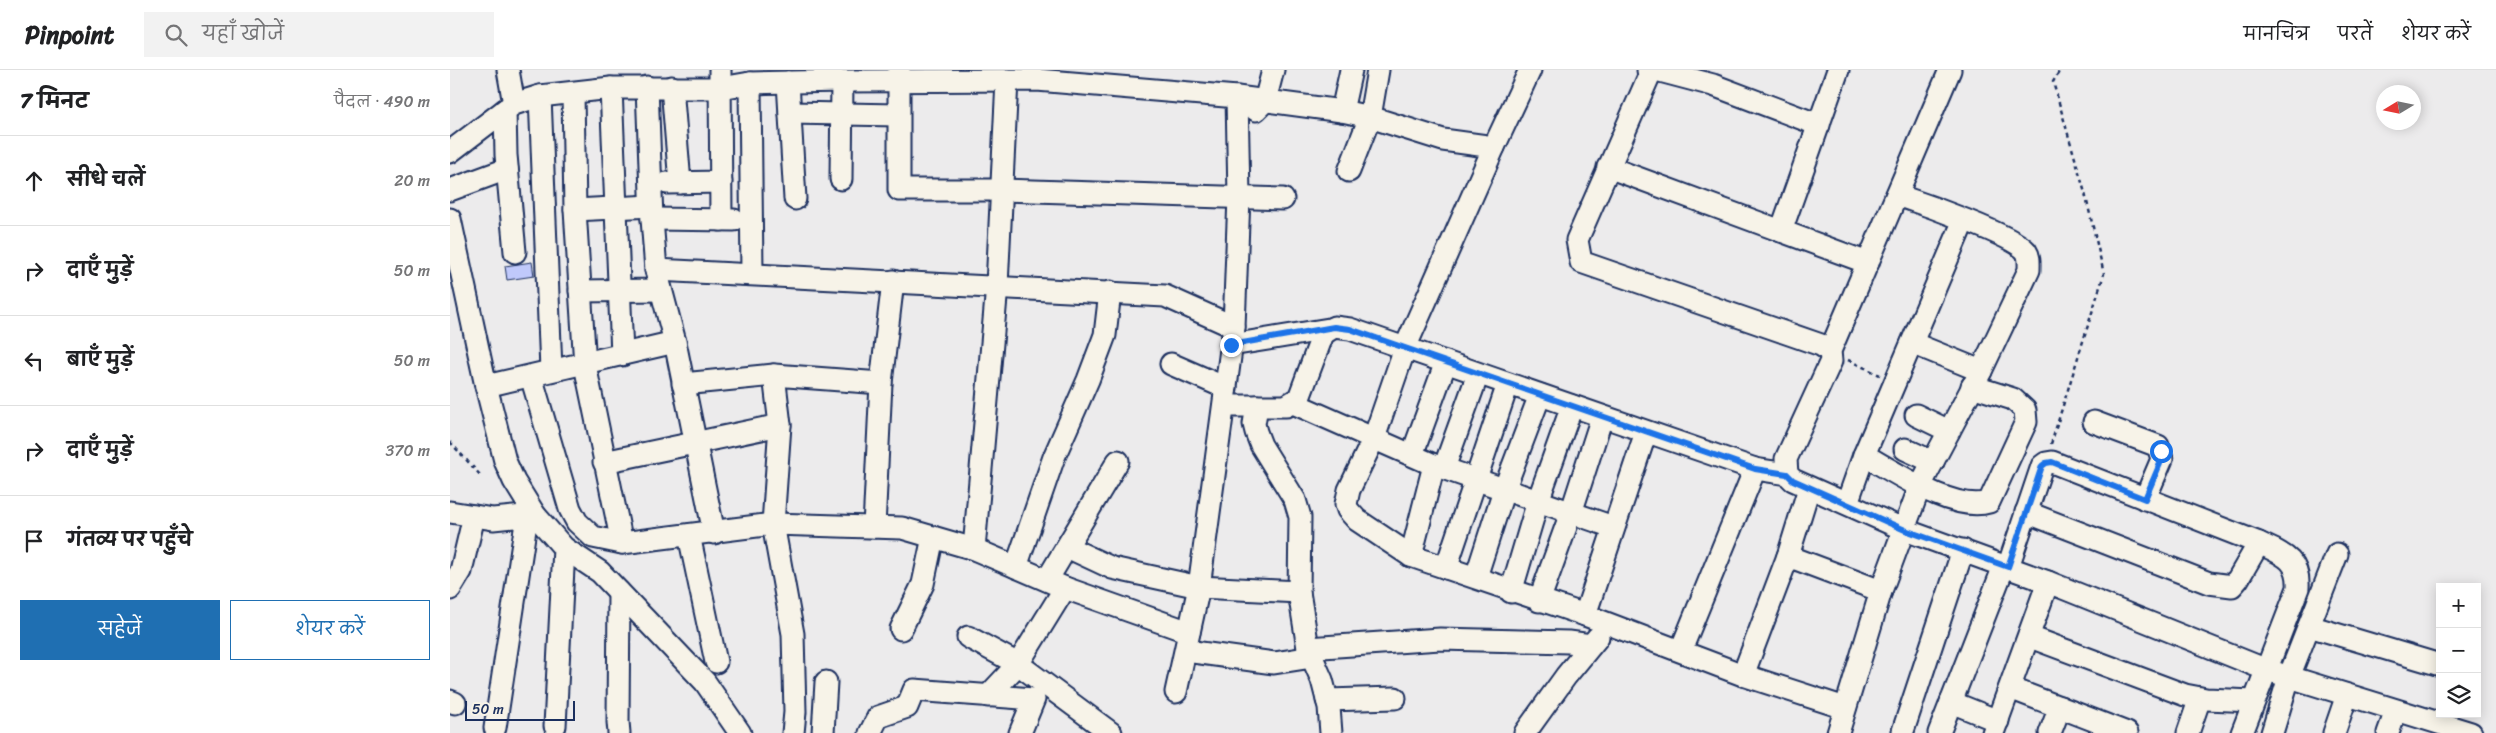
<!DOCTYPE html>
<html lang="hi">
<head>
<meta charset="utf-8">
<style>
	:root { --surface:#fff; --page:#f2f2f2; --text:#202124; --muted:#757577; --line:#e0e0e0; --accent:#1f6fb2 }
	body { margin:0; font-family:Sriracha,"Playpen Sans Deva",sans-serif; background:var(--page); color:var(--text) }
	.controls { position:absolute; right:15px; bottom:15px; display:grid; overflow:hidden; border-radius:0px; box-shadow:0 2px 12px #0003 }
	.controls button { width:45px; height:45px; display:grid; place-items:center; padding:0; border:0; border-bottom:1px solid var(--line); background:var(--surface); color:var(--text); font:25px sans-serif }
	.compass { position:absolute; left:1926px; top:15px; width:45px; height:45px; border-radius:50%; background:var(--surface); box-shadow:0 2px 12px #0003; rotate:260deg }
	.scale { position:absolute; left:15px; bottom:12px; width:110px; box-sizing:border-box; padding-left:5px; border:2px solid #1b2f5e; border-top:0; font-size:14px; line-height:18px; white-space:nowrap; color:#1b2f5e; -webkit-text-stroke:4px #f7f3e8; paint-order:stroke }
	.stop { position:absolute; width:15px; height:15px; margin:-11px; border:4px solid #1a73e8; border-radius:50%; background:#fff }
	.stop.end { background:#1a73e8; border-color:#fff; box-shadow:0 1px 5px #0008 }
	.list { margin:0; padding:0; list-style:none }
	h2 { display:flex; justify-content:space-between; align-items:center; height:65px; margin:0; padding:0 20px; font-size:21px }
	h2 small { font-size:16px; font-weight:400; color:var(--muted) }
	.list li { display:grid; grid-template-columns:32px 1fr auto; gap:15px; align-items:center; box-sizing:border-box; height:90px; padding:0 20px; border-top:1px solid var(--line) }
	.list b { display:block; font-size:19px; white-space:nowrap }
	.list em { font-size:16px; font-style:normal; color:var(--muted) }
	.actions { display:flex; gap:10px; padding:15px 20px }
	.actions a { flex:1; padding:11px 0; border:1px solid var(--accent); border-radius:0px; text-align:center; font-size:18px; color:var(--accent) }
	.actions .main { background:var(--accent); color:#fff }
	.icon { flex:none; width:28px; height:28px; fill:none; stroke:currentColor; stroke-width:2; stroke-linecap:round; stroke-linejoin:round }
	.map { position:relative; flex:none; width:2046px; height:663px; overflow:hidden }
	header { display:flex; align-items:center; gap:30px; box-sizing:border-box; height:70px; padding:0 25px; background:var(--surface); border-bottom:1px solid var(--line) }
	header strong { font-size:24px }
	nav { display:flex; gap:28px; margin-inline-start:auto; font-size:18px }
	.search { width:350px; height:45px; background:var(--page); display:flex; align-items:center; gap:12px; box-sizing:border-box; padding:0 18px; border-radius:0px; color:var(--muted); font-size:19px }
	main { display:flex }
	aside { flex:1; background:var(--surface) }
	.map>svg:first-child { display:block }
</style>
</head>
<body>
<header>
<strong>Pinpoint</strong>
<div class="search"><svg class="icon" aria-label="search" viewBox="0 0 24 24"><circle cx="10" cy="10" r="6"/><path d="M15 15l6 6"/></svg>यहाँ खोजें</div>
<nav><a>मानचित्र</a><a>परतें</a><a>शेयर करें</a></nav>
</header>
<main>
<aside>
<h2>7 मिनट<small>पैदल · 490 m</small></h2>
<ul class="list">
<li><svg class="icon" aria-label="ahead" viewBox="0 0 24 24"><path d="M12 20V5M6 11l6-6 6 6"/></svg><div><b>सीधे चलें</b></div><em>20 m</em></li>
<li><svg class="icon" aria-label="right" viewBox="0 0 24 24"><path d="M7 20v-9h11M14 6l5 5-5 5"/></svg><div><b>दाएँ मुड़ें</b></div><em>50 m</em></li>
<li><svg class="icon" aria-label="left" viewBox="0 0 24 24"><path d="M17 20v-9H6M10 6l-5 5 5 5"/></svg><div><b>बाएँ मुड़ें</b></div><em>50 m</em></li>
<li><svg class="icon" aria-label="right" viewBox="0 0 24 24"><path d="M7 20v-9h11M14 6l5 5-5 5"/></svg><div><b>दाएँ मुड़ें</b></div><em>370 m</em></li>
<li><svg class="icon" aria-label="arrive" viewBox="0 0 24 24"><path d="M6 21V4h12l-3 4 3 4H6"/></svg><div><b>गंतव्य पर पहुँचे</b></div></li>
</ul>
<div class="actions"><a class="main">सहेजें</a><a>शेयर करें</a></div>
</aside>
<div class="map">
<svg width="2046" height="663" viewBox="0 0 2046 663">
	<rect width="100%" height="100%" fill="#ecebec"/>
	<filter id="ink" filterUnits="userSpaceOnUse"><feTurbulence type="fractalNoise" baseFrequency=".02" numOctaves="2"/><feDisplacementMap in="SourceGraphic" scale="10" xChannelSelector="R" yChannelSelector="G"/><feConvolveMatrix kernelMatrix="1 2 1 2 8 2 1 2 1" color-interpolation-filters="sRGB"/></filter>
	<g filter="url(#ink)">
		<!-- building -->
		<path fill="#c0c9fb" stroke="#1b2f5e" d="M82,192l2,14 -27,4 -2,-14z"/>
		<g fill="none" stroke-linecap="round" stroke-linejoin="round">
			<!-- minor casing -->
			<g stroke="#1b2f5e" stroke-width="25">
				<g id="minor">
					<path d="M58,0l6,34"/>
					<path d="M270,0l1,150"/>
					<path d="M449,0v120h104l280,9"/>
					<path d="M1198,0l1,6 -72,164 4,22 240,83 9,6"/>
					<path d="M1206,0l57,15 106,40"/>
					<path d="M1500,0l-120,281 1,10 -45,98 1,15 6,6 112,50 143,52 219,88 204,63"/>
					<path d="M338,12l7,117"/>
					<path d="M300,13l2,191"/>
					<path d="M197,17l5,132 4,51 19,72 39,191"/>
					<path d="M222,17l8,96"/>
					<path d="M161,18l11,267"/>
					<path d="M123,24l2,116 10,155 37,178"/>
					<path d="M90,26l11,274"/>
					<path d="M55,40l1,45 9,97"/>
					<path d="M806,40l9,-9 8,-31"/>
					<path d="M892,41l9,-41"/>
					<path d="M340,43l108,2"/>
					<path d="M1044,77l-89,201 -31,90 -25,52 -3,14 2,6 9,10 54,36 174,59 158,60 45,-119 21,-68"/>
					<path d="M0,82l55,-42 9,-6 26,-8 71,-8h110l29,-5 92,-2 195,-1 200,17 105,14 28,6 73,23 51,7 36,-77"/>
					<path d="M1158,97l260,96"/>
					<path d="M899,101l21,-54 8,-47"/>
					<path d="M391,109l1,-98"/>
					<path d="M217,113l54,-1"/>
					<path d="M0,120l57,-21"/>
					<path d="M125,140l76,-4"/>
					<path d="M0,149l36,167 19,75 9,20 21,34 29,33 36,24 105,110 35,51"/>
					<path d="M202,149l82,1"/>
					<path d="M1331,161l57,-161"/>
					<path d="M206,200l509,26 69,31"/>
					<path d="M130,221l81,-1"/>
					<path d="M1462,273l69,28"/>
					<path d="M781,275l98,-16"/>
					<path d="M721,294l55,24"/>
					<path d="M324,305l6,50 -7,99 20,110 2,78 -2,21"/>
					<path d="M81,306l39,133 7,13 16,15 29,6 151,-19 129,4 72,21 91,39 124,44"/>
					<path d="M233,314l91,-9 107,8"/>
					<path d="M36,316l189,-44"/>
					<path d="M843,333l141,62 179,62"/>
					<path d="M774,336h62l13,-8 24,-64 11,-7 16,2 405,140 32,5"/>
					<path d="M807,336l-3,18 2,8 5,13 34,55 5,17 -1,75 9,56 14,32 7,27 2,26"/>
					<path d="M1466,345l33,16"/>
					<path d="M1644,352l64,24 4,13 -17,40"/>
					<path d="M1455,379l28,13"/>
					<path d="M962,385l34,-93"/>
					<path d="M1414,385c31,17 90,58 125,47l37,-80 -1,-12 -12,-11 -41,-13"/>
					<path d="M154,392l176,-37"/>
					<path d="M994,398l34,-94"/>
					<path d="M1397,433l17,-48 100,-235"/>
					<path d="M0,442l43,7 42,-4"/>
					<path d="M1576,442l183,71 23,3 6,-7 21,-36"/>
					<path d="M424,457l7,-144 12,-102"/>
					<path d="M239,465l27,127"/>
					<path d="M617,477l45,21 87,19 100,5"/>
					<path d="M524,479l23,-263 10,-206"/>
					<path d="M961,486l23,-91"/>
					<path d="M1338,486l93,35"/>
					<path d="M566,497l38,-110 34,-77 17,-45 5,-43"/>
					<path d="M1558,497l34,-101 4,-3 6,-1 207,81c23,11 41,16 39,45l-56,145"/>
					<path d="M996,498l62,-184"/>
					<path d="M1026,507l28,-87 36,-95"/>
					<path d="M597,510l71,-119"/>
					<path d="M0,519l11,-18 13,-55"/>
					<path d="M169,522l-1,130 1,11"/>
					<path d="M1061,522l27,-91 34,-95"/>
					<path d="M1089,531l32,-88 31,-96"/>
					<path d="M1135,545l61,-183"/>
					<path d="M1859,556l131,39"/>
					<path d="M451,559l22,-45 10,-47"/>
					<path d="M518,567l50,27 93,69"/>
					<path d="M1580,567l155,58 21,4 48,2"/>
					<path d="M858,578l132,-9 129,3 22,3"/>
					<path d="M1231,580l74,-181"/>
					<path d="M736,581l88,12 38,-6"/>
					<path d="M1293,605l102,33"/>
					<path d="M1560,618l117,45"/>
					<path d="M726,622l23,-105 35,-260 5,-130 -2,-100"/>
					<path d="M538,626l30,-32 47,-76"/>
					<path d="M877,630l68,-2"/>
					<path d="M0,631l5,2"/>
					<path d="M1501,632l47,19"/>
					<path d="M105,656l9,-178"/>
					<path d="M45,658l32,-212"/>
					<path d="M1453,661l60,-181"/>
					<path d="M373,663l3,-51"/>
					<path d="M420,663l8,-16 29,-10 7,-17 120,9 -14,34"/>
					<path d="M1075,663l41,-57 32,-39"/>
					<path d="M1388,663l43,-142 39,-105 61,-115 48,-101c0,-7 1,-13 -3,-19 -13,-16 -105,-48 -129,-56"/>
					<path d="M1489,663l65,-167"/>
					<path d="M1543,663l55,-151"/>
					<path d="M1600,663l10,-26"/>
					<path d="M1738,663l12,-35"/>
					<path d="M1822,663l17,-56 48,-123"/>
					<path d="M1884,663l13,-38"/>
					<path d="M1938,663l8,-22"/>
				</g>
			</g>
			<!-- path -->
			<g stroke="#1b2f5e" stroke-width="2.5" stroke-dasharray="4 4" stroke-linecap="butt">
				<path d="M1398,290l32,15"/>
				<path d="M0,372l32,35"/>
				<path d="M1601,374l53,-170 -19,-81 -32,-111 7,-12"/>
			</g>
			<!-- minor -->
			<use href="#minor" stroke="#f7f3e8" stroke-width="21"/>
		</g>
	</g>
	<g fill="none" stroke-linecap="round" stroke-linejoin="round" filter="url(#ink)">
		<!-- route -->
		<path stroke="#1a73e8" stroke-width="6" d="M781,275l103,-18 16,2 405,140 32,5 6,6 112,50 103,37 34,-101 4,-3 6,-1 93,37 17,-40 -1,-8"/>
	</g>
</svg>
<div class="controls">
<button>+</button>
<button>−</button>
<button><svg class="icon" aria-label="layers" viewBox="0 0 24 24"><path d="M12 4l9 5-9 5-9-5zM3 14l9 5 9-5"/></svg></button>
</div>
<svg class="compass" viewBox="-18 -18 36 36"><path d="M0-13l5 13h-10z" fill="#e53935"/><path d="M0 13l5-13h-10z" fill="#757577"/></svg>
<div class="scale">50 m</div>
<div class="stop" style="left:1711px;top:381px"></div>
<div class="stop end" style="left:781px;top:275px"></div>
</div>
</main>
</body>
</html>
